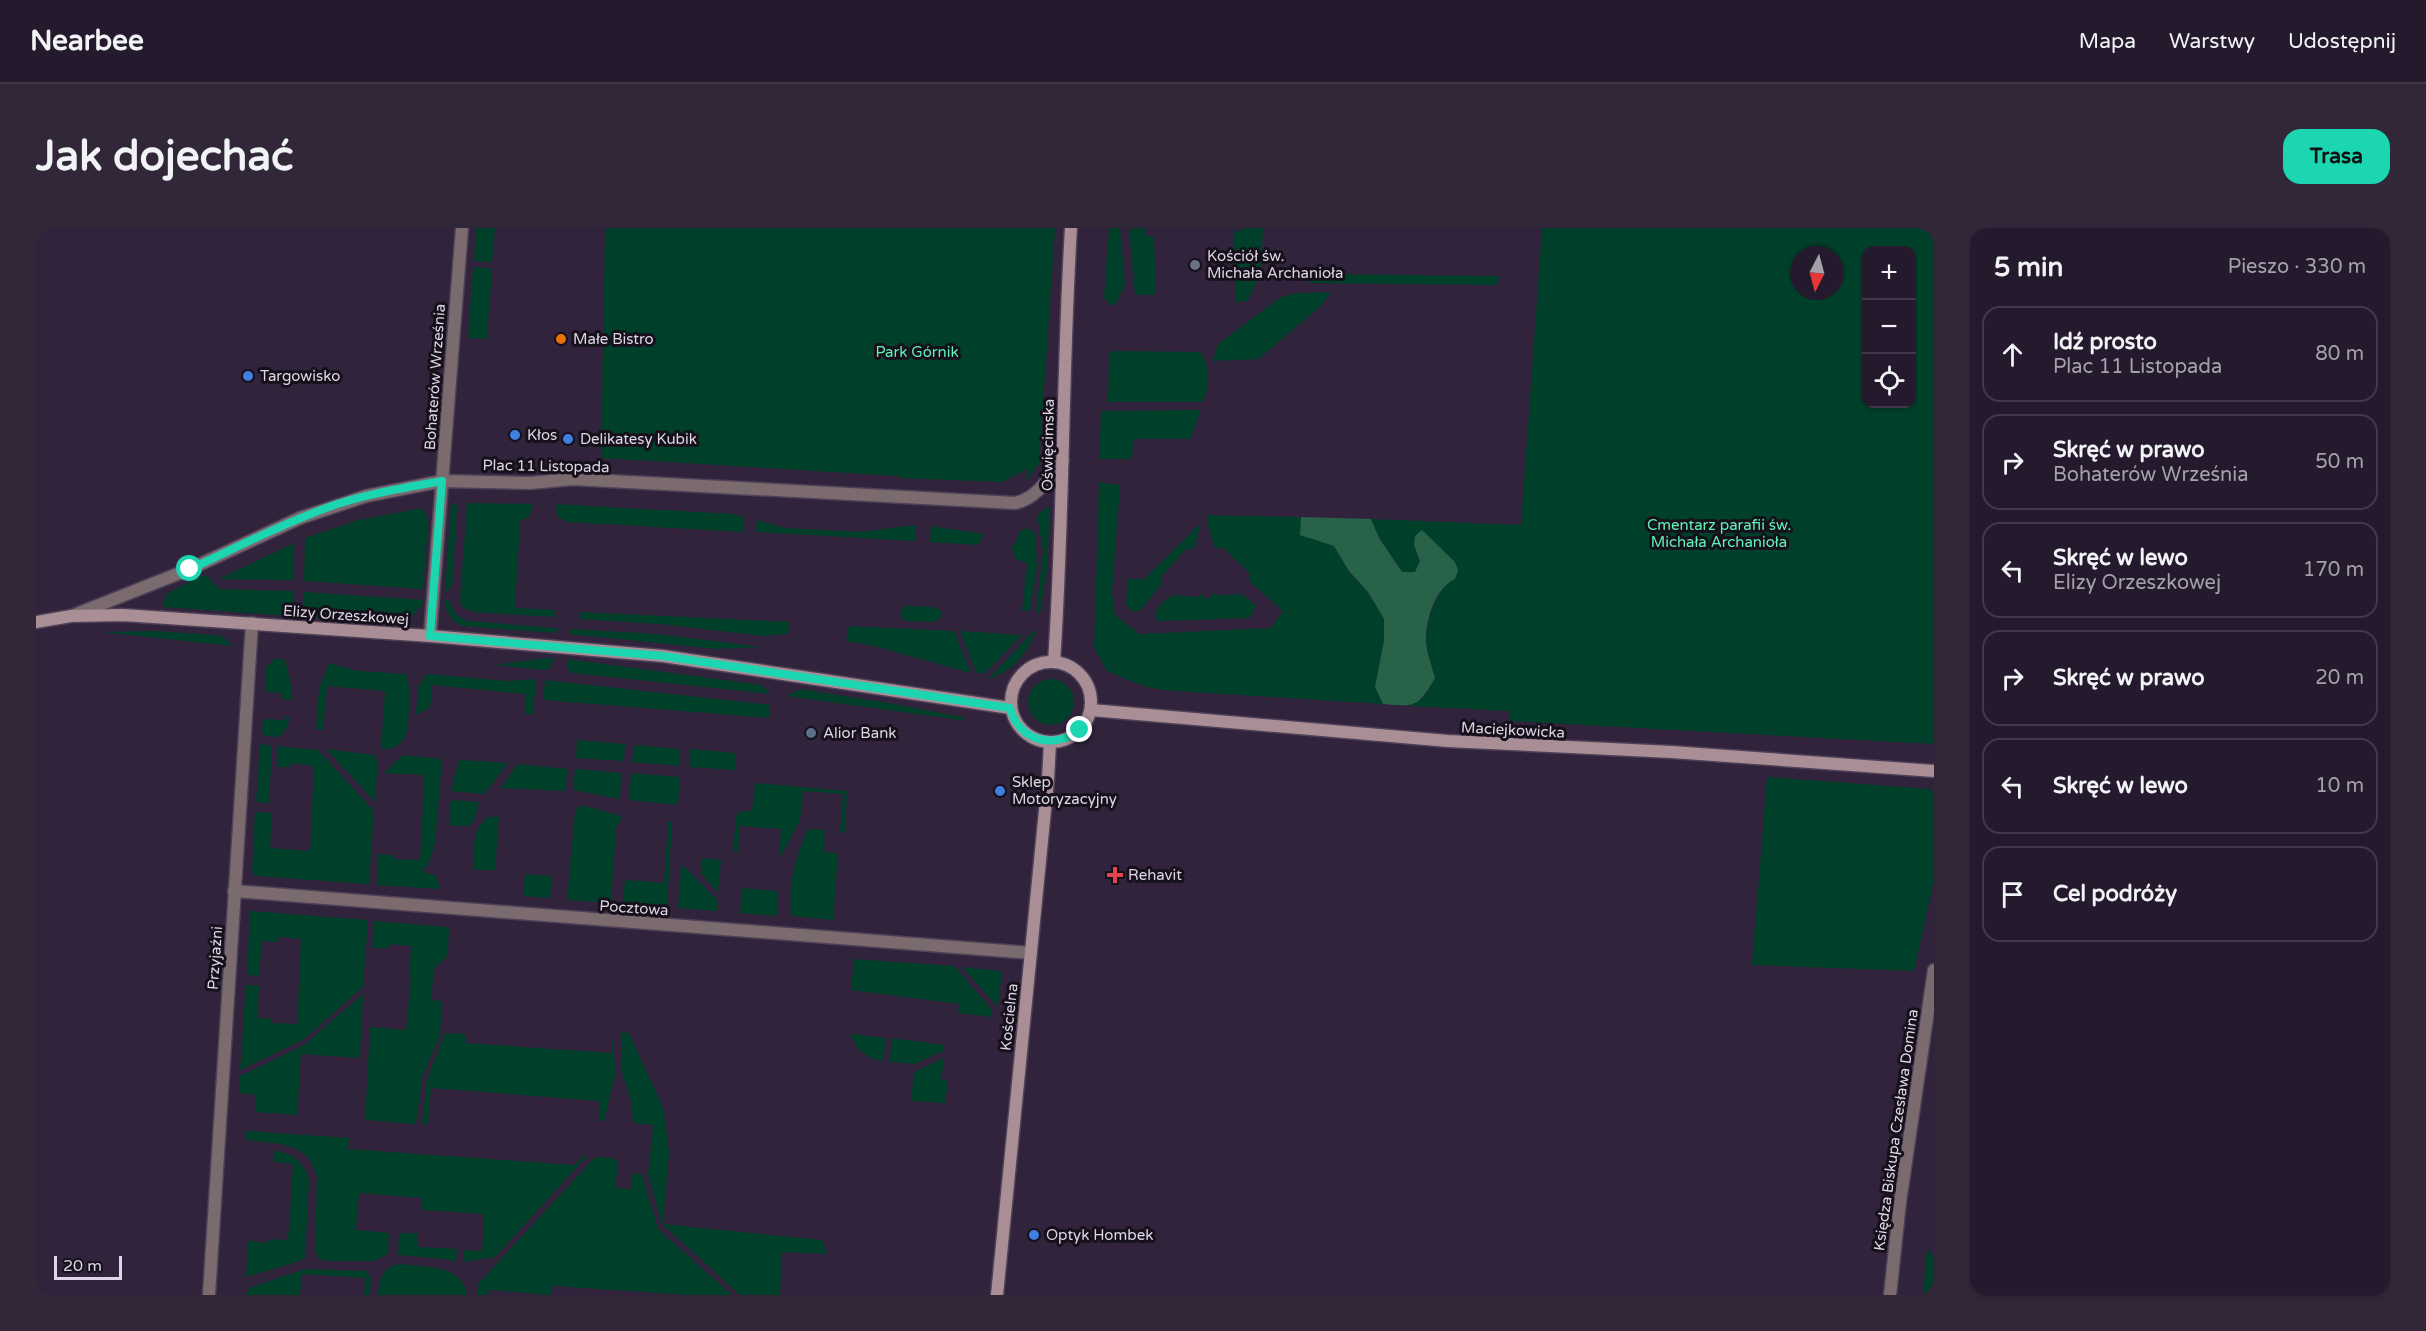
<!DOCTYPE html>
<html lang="pl">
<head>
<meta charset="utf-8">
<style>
	:root { --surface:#251a2d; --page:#312739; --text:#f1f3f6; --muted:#a3a1aa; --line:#423849; --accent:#1cd5b1 }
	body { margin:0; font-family:"Varela Round",sans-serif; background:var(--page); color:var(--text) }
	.controls { position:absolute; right:18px; top:18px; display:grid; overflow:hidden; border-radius:12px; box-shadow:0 2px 4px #0004 }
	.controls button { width:54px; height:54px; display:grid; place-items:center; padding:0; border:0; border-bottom:2px solid var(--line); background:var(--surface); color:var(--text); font:30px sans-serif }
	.compass { position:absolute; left:1754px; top:18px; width:54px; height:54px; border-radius:50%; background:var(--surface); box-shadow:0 2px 4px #0004; rotate:186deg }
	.scale { position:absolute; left:18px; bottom:15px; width:68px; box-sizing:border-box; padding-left:6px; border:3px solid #ded6e7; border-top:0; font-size:16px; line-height:21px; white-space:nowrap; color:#ded6e7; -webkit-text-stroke:4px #16101b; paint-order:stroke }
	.stop { position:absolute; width:18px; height:18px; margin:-14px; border:4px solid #1cd5b1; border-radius:50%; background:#fff }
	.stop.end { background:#1cd5b1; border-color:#fff; box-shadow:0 2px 6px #0008 }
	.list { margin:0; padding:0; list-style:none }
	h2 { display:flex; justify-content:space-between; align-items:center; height:78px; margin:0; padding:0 24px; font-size:26px }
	h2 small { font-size:20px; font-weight:400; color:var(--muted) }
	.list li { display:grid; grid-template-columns:39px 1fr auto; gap:18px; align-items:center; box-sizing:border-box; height:96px; margin:0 12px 12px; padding:0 12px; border:2px solid var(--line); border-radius:18px }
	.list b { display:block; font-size:22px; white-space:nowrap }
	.list p { margin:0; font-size:20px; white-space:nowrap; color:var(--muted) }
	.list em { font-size:20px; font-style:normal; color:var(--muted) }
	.icon { flex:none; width:33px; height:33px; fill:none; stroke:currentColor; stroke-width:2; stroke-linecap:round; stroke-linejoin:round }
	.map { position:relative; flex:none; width:1898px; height:1067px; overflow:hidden; border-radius:18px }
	header { display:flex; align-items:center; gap:36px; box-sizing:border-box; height:84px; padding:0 30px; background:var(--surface); border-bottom:2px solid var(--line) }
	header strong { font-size:28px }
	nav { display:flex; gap:33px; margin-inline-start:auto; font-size:21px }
	.intro { display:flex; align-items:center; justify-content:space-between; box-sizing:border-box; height:144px; padding:0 36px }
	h1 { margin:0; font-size:42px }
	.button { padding:15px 27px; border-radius:18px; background:var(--accent); color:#111; font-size:21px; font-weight:700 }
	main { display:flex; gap:36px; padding:0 36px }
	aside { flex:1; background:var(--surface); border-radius:18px; box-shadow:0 2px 4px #0004 }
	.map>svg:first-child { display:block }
</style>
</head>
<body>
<header>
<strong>Nearbee</strong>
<nav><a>Mapa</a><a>Warstwy</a><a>Udostępnij</a></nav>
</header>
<div class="intro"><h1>Jak dojechać</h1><a class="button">Trasa</a></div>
<main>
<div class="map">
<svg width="1898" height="1067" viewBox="0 0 1898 1067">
	<rect width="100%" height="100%" fill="#31233c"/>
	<!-- green -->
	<g fill="#00402a" fill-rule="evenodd">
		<path d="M440,0h19l-3,34 -18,-1z"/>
		<path d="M569,0h450l-16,236 -13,16 1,-11 -25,13 -103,-4v-2l-298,-18z"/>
		<path d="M1073,0h11l5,57 -10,20h-4l-7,-7z"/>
		<path d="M1109,0v8h9l2,59h-21l-6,-66z"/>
		<path d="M1207,0h20l-2,46 -14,27 -11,1 -3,-71h9z"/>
		<path d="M1506,0h392v516l-424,-23v-10l-101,-5 14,-8 12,-20c-3,-11 -9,-26 -9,-37 0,-27 14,-53 32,-71l-3,-8 -33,-31 -8,14 6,16 -5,12 -13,-1 -23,-34 -8,-19 150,6zM1830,22h46v154h-46zM1763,27h36v36h-36z"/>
		<path d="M437,39l19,1 -5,71 -19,-1z"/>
		<path d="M1286,46l177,2 -1,9 -190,-2z"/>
		<path d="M1295,64l-10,14 -63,53 -45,2 5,-17 63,-47 16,-4z"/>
		<path d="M1076,123l88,1c10,11 10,38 2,50h-94l1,-49z"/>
		<path d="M1163,182v5l-9,24h-57l-1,20h-33l2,-48z"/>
		<path d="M1063,254l21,3 -8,107 3,23 24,19 132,-6 12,-17 -33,-29v-9l-27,-25h-8l-7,-23 -1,-10 94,2v18l33,11 16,27 18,19 16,27v22l-9,46 8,17 -221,-14 -19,-4 -36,-15 -13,-23z"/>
		<path d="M431,275l66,1 -4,13 -9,4 -5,87 40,2 -1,7 -80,-5 -11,-4 -3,-7z"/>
		<path d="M415,276l6,1 -5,81 -5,5 -2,-1z"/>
		<path d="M519,276l178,10 11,3 -1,15 -176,-10 -9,-5z"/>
		<path d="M1014,277l-3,65 -7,43 -4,-1 7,-61 -6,-36z"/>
		<path d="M386,280l4,6 2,10 -5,65 -119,-8 1,-43 54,-18z"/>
		<path d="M721,292l28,8 76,4 55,-7 -1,16 -159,-9z"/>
		<path d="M1165,295l-7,26h-8l-25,28v8l-20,25 -7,2 -8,-7 2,-26h16z"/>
		<path d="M895,298l53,8 -6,11 -48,-3z"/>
		<path d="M992,300l7,5 2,34 -7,44 -8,-1 5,-46 -12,-6 -4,-13h4l5,-14z"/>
		<path d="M258,315v37l-75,-1z"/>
		<path d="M167,347l5,2 11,12 75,2 -2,25 -129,-9 2,-11 3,-3z"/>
		<path d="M268,364l119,8v3l-12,15 -13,4 -96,-5z"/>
		<path d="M1177,365l4,2h16l3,-2 3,2 2,-2 15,13 -7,12 -92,3c-6,-12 7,-18 15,-26l26,2 3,-3 6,6z"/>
		<path d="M408,371l6,3 5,12 12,7 90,7 -1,5 -94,-7c-11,-6 -17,-14 -18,-27z"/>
		<path d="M868,378l29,1 8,4v6l-7,5 -29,-1 -5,-7z"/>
		<path d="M543,384l211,10 -2,12 -26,2 -102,-12 -81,-5z"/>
		<path d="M813,398l105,5 17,42 -101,-28 -24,-4z"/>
		<path d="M1000,400c-5,23 -25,45 -48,51z"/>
		<path d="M534,401l87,5 105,13 -46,2 -146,-15z"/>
		<path d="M120,403l59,4 8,2 10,9 -131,-14z"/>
		<path d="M924,403l62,4 -37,38h-9z"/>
		<path d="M239,430l10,2 7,28 -1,12 -9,-1v-6l-17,-1 1,-24z"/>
		<path d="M508,430h10l-4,10 -5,2 -50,-5z"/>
		<path d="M531,431l195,26 8,9 -197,-21 -5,-3z"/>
		<path d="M293,435l29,8 48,3c4,12 3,21 3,34 -1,22 0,41 -28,41l4,-58 -58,-5 -4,44 -7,-1 3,-40z"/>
		<path d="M391,446l80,7 29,-2 -3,35h-8l1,-20 -94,-9 -2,23 -14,7 2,-28z"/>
		<circle cx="1015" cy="474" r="23"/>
		<path d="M509,452l225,25 -1,13 -226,-18z"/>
		<path d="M764,461l88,14 79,15 -7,2 -173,-24z"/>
		<path d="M250,487l3,3 -1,8 -9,11 -13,-1 -4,-4 1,-13 22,1z"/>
		<path d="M541,512l48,4 -1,17 -48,-3z"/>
		<path d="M224,516l12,2 -3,57 -13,-1z"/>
		<path d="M598,517l46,4 -1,17 -47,-4z"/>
		<path d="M241,518l41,4 56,61 -5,73 -114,-8 -3,-4 3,-60 17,1 -2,35 40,3 4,-85 -22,-3 -2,4h-13z"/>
		<path d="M290,521l49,6 3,8 -3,39z"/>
		<path d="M654,521l46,4 -1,17 -46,-3z"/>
		<path d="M367,527l39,4 -7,85 -7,22 -5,2 2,5 11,2 4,14 -63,-4 1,-31 15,1 1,4 26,1 4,-85 -40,-2z"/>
		<path d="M423,532l49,3 -24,31 -33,-3z"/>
		<path d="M481,536l50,5 -1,22 -65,-3z"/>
		<path d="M539,541l46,4 -1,26 -47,-9z"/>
		<path d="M595,545l49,4 -2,28 -49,-5z"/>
		<path d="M1731,549l162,12 5,4v86l-20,92 -162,-6z"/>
		<path d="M719,555l92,8 -2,42 -5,-1 3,-38 -40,-3 -3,29 -21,40 2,-31 -41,-3 -2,27 -5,-1 3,-35 4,-6h12z"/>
		<path d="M420,572l23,2 -5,18 -5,6h-20l1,-24z"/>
		<path d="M545,577l40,11v4l-5,7 -5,76 -44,-3 8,-89z"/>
		<path d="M452,589h11l-4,53h-22c1,-20 -2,-40 15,-53z"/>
		<path d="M632,593l4,1 -5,85 -44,-3 2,-24 39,3z"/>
		<path d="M772,601l17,1 -1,22 14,1 -5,67 -42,-4c-3,-32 4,-58 17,-87z"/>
		<path d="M666,630l19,2 -3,33 -17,-20z"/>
		<path d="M645,638l4,1 33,34 -1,10 -39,-3z"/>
		<path d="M489,646l27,2 -2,22 -27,-2z"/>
		<path d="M706,660l35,3 1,25 -38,-3z"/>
		<path d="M214,683l118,9 -5,67 -60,53 -63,30 6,-85 13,1 -2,32 15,1v4l25,1 4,-85 -22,-2 -2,5 -15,-1 -3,35 -12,-1z"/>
		<path d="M338,693l75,6 -1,28 -14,14 -3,31 11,1 -2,34 -18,43 -6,46 -51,-4 5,-93 36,3 5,-52h-2l2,-32 -22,-2v4h-17z"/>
		<path d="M818,731l100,7 38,44v7l-34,-4 1,-9 -108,-14z"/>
		<path d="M926,739l40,4 -4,36z"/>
		<path d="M327,766l-3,64 -59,-4 -4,61 -42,-3 1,-17 -17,-2 1,-17 64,-31z"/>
		<path d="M585,804l8,1 35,77 5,43 -6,71 159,16 5,14 -45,-2 -2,43h-40l-78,-71 -14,-49 5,-50 -20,-2 -1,-18 -10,-33z"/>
		<path d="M409,805l21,1v9l145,10 1,-15 4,33 -12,50h-5l1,-20 -169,-13 -3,37 -6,-1 5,-45z"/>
		<path d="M814,806l36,4 -3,23c-19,-3 -25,-11 -33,-27z"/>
		<path d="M856,810l52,7 -1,6 -28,13 -26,-2z"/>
		<path d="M905,831h3l-3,21 7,1 -3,22 -34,-2 3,-29z"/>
		<path d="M210,903l103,7 -1,11 227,16 7,-9h5l-92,101 -31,5v-12l18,1 2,-37 -62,-4v-12l-63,-5 -3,37 33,3 -1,21 -15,7h-49l-6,-3 -3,-8 2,-73c-8,-37 -43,-32 -72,-38z"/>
		<path d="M238,923c17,1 31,11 35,29l-4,77 -5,4 -54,16 2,-36 19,2 2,-4 19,1 5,-76 -19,-2z"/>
		<path d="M559,929l17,1 6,4 -3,26 17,1v-15h10l16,55 74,66h-43l-137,-9 -1,9 -62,-5 -1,5h-11v-10z"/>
		<path d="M363,1005h19v14l39,2 -1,13 -9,-3 -49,-4z"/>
		<path d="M1891,1020l7,10v37h-11z"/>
		<path d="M362,1036c24,3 65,0 69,31h-89c1,-15 4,-27 20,-31z"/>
		<path d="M269,1041l62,2 4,8 -1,16h-6l1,-17 -63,-4 -2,21h-55l4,-7z"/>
	</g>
	<!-- forest -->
	<path fill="#286249" d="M1265,289l70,2 8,19 23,34h13l5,-11 -6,-16 1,-9 7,-6 33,32 3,8 -3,9c-20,9 -29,40 -29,61 0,12 6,26 9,38 -17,29 -19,29 -52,26l-8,-17 9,-46v-22l-16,-27 -19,-21 -15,-25 -34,-11z"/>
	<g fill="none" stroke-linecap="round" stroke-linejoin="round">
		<!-- street casing -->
		<g stroke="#4d4057" stroke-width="15">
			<g id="street">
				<path d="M38,387l116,-46 110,-51 66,-22 76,-15 88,2 43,-4 442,24c22,-4 35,-27 48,-43"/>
				<path d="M394,408l32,-408"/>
				<path d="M198,663l797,62"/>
				<path d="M173,1067l43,-672"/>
				<path d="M1854,1067l10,-93 34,-232"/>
			</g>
		</g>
		<!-- secondary casing -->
		<g stroke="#4d4057" stroke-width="15">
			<g id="secondary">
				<path d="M0,394l35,-6 52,-1 307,21 233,20 347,52"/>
				<circle cx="1015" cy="474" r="40"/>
				<path d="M1018,434c10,-145 8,-289 17,-434"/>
				<path d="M1055,482l357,31 224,11 262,19"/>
				<path d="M961,1067l51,-515 2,-38"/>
			</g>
		</g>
		<!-- street -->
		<use href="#street" stroke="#7b6a6e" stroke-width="12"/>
		<!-- secondary -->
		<use href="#secondary" stroke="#a98e95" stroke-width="12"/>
	</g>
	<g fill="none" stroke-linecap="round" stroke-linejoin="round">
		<!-- route -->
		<path stroke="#1cd5b1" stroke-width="8" d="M154,341c46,-21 91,-45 139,-62 36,-13 75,-19 113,-26l-12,155 233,20 347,52c9,33 43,42 70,22"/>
	</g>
	<!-- markers -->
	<circle fill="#6b7280" stroke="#16101b" stroke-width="2" cx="1159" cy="37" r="6"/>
	<circle fill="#e8710a" stroke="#16101b" stroke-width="2" cx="525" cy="111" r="6"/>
	<g fill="#3f7fe0" stroke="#16101b" stroke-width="2">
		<circle cx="212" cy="148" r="6"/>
		<circle cx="479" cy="207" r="6"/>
		<circle cx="532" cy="211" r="6"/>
		<circle cx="964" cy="563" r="6"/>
		<circle cx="998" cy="1007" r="6"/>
	</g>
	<circle fill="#5c6f8a" stroke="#16101b" stroke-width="2" cx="775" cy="505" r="6"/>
	<path fill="#e0444e" stroke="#16101b" stroke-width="2" d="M1076 638h6v6h6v6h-6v6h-6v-6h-6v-6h6z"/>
	<g text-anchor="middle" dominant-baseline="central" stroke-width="6" stroke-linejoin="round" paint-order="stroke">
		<!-- poi labels -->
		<g font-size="15" fill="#ded6e7" stroke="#16101b" text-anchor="start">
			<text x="1171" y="28">Kościół św.<tspan x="1171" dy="17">Michała Archanioła</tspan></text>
			<text x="537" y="111">Małe Bistro</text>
			<text x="224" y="148">Targowisko</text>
			<text x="491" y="207">Kłos</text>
			<text x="544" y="211">Delikatesy Kubik</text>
			<text x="787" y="505">Alior Bank</text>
			<text x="976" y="554">Sklep<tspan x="976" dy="17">Motoryzacyjny</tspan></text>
			<text x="1092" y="647">Rehavit</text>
			<text x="1010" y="1007">Optyk Hombek</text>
		</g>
		<!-- park labels -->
		<g font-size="15" fill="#60f3b6" stroke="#16101b">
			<text x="881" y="124">Park Górnik</text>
			<text x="1683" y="297">Cmentarz parafii św.<tspan x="1683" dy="17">Michała Archanioła</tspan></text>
		</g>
		<!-- street labels -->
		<g font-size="15" fill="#ded6e7" stroke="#16101b">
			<text transform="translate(399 149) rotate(-86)">Bohaterów Września</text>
			<text transform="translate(1012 217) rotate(-89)">Oświęcimska</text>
			<text transform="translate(510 238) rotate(1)">Plac 11 Listopada</text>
			<text transform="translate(310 387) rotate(4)">Elizy Orzeszkowej</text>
			<text transform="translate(1477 502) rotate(3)">Maciejkowicka</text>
			<text transform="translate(598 680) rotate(4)">Pocztowa</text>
			<text transform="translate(179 730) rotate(-86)">Przyjaźni</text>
			<text transform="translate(973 789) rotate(-84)">Kościelna</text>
			<text transform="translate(1860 902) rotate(-82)">Księdza Biskupa Czesława Domina</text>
		</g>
	</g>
</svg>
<div class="controls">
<button>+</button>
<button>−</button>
<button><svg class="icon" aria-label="locate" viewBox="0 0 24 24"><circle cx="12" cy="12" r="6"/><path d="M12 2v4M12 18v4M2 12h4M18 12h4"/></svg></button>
</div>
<svg class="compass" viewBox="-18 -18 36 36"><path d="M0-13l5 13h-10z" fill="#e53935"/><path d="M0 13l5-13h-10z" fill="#a3a1aa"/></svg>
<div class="scale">20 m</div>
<div class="stop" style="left:154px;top:341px"></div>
<div class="stop end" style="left:1044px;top:502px"></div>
</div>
<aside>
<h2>5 min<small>Pieszo · 330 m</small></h2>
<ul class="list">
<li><svg class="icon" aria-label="ahead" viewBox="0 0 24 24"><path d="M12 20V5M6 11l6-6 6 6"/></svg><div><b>Idź prosto</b><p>Plac 11 Listopada</p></div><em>80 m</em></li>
<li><svg class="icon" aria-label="right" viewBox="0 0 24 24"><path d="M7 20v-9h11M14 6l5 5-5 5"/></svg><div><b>Skręć w prawo</b><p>Bohaterów Września</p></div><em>50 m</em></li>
<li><svg class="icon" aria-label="left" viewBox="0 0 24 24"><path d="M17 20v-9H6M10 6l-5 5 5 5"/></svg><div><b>Skręć w lewo</b><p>Elizy Orzeszkowej</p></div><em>170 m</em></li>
<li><svg class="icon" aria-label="right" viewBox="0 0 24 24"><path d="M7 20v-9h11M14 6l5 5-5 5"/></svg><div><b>Skręć w prawo</b></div><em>20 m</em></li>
<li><svg class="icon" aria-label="left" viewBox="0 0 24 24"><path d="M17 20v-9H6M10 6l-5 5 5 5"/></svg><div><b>Skręć w lewo</b></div><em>10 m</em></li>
<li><svg class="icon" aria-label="arrive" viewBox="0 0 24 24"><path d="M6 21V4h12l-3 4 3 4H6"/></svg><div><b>Cel podróży</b></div></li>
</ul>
</aside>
</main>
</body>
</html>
